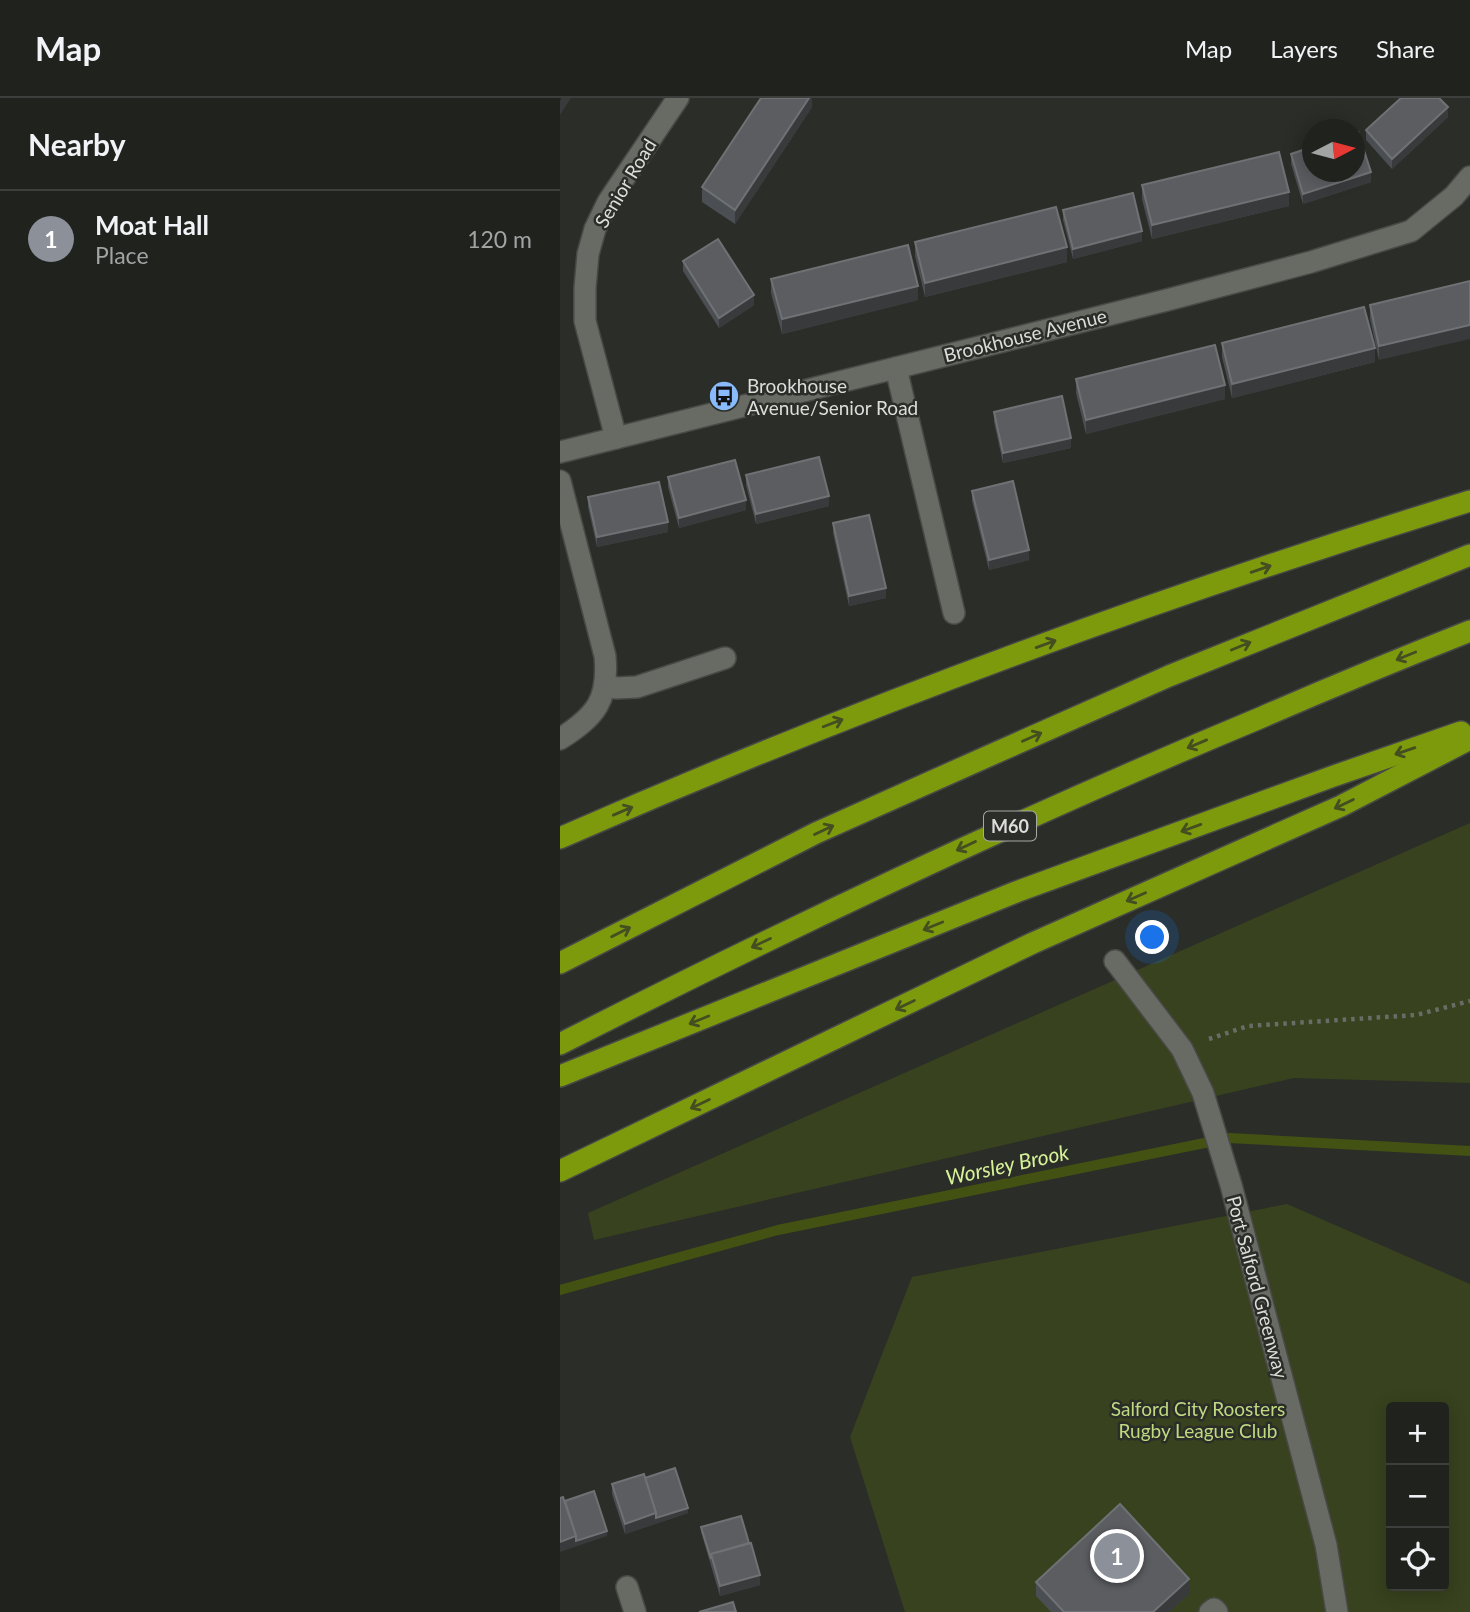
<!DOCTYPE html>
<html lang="en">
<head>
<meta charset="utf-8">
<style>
	:root { --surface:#20221e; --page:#2d2f2b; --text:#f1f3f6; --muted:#a2a4a4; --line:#3d3f3c; --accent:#8c9099 }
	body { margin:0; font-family:Lato,sans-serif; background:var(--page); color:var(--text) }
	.controls { position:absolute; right:21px; bottom:21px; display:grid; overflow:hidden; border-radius:7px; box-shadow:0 4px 18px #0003 }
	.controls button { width:63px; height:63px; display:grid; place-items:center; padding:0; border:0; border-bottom:2px solid var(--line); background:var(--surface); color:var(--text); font:35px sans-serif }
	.compass { position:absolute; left:742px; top:21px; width:63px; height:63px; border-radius:50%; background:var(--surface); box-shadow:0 4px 18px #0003; rotate:84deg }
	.you { position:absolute; left:593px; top:840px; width:24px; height:24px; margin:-18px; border:5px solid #fff; border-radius:50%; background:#1a73e8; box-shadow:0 0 0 10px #1a73e833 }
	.badge { display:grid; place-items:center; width:46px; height:46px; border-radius:50%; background:var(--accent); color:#fff; font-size:23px; font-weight:700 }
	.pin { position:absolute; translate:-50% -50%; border:4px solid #fff; box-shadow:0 2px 7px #0006 }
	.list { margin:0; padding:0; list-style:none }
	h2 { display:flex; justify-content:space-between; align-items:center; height:91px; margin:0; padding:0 28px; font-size:30px }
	h2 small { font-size:23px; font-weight:400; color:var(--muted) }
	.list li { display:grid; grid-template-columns:46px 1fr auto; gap:21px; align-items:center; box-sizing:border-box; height:98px; padding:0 28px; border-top:2px solid var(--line) }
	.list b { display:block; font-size:26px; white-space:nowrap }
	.list p { margin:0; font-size:23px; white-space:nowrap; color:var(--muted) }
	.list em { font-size:23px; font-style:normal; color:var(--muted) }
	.icon { flex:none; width:38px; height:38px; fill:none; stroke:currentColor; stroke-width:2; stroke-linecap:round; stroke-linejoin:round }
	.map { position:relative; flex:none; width:910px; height:1514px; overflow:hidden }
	header { display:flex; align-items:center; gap:42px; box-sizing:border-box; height:98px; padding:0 35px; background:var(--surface); border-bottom:2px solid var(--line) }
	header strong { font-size:33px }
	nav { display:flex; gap:38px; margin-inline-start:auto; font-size:24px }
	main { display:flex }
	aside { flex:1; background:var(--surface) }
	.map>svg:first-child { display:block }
</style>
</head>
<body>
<header>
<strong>Map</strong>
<nav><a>Map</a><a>Layers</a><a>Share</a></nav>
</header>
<main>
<aside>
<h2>Nearby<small></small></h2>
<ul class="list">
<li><span class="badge">1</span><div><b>Moat Hall</b><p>Place</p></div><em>120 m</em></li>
</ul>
</aside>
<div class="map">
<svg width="910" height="1514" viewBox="0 0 910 1514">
	<rect width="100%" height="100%" fill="#2b2d28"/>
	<!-- green -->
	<g fill="#38421e" fill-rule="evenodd">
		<path d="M910,725v260l-176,-5 -700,162 -6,-27z"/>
		<path d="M727,1106l183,80v328h-565l-55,-175 62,-160zM831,1309h53v179h-53z"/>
	</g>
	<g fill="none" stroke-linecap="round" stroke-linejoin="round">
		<!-- stream -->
		<path stroke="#435213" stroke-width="10" d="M0,1192l218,-60 451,-92 241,13"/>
		<!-- minor casing -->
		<g stroke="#484946" stroke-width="24">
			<g id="minor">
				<path d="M336,270l58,245"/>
				<path d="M56,340l-31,-117v-33l3,-34 7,-25 13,-27 70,-104"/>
				<path d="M0,354l607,-152 144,-38 100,-31 43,-35 16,-19"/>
				<path d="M0,383l45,175c4,44 -9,60 -45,83"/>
				<path d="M45,587l11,3 21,-1 88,-29"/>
				<path d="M555,863l67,88 21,44 28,92 95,360 11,67"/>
				<path d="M67,1489l8,25"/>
				<path d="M650,1514l4,-3 3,3"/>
			</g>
		</g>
		<!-- highway casing -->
		<g stroke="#484946" stroke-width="24">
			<g id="highway">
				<path d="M0,740c296,-130 601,-242 910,-337"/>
				<path d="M0,865l256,-130 177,-79 176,-78 301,-121"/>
				<path d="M0,946c230,-117 462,-227 700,-326 69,-30 139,-59 210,-87"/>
				<path d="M0,978l456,-184 315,-115 130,-45"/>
				<path d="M0,1073l473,-228 308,-137 129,-67"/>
			</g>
		</g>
		<!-- path -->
		<path stroke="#6a6c67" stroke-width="4.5" stroke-dasharray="3.5 5" stroke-linecap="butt" d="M649,941l39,-13 168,-11 54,-14"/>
		<!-- minor -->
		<use href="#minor" stroke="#686a64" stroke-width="21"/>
		<!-- highway -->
		<use href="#highway" stroke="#7d9a0d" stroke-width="21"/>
	</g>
	<!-- wall -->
	<g fill="#4b4e52">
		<path d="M252,0v9l-77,117 -33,-22v-15z"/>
		<path d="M888,19l-56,52 -26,-29v-10z"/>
		<path d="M731,56l80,28 -68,22 -12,-40z"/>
		<path d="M582,87l147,21 -137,33 -10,-40z"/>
		<path d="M503,112l79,31 -69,18 -10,-39z"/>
		<path d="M355,144l152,20 -142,35 -10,-41z"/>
		<path d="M123,163l71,44 -35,23 -36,-57z"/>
		<path d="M211,181l147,21 -136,34 -11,-41z"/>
		<path d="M910,183l-91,79 -9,-41v-14z"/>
		<path d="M662,245l153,19 -143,36 -10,-41z"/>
		<path d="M516,281l149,20 -139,35 -10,-41z"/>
		<path d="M434,314l77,36 -68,15 -9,-41z"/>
		<path d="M186,377l83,31 -73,18 -10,-39z"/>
		<path d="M108,379l78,33 -67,18 -11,-41z"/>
		<path d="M412,393l57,69 -40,10 -17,-69z"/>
		<path d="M28,399l80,35 -71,15 -9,-40z"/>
		<path d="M273,425l53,75 -37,8 -16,-73z"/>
		<path d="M85,1380l43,35 -63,21 -13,-40v-10z"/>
		<path d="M141,1429l59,58 -40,11 -19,-64z"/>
		<path d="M476,1484l153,12 -20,18h-118l-15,-16z"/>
	</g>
	<!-- shaded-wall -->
	<g fill="#383a3b">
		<path d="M2,0h9l-11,17v-14z"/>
		<path d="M249,0h3v9l-77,117v-14z"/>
		<path d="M888,9v10l-56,52v-10z"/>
		<path d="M811,74v10l-68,22v-10z"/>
		<path d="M729,94v14l-137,33v-14z"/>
		<path d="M582,133v10l-69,18v-10z"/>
		<path d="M507,149v15l-142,35v-14z"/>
		<path d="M358,188v14l-136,34v-15z"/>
		<path d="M194,197v10l-35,23v-10z"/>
		<path d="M910,227v14l-91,21v-14z"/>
		<path d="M815,250v14l-143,36v-14z"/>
		<path d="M665,287v14l-139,35v-14z"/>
		<path d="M511,340v10l-68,15v-10z"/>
		<path d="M269,398v10l-73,18v-10z"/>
		<path d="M186,402v10l-67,18v-10z"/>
		<path d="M108,424v10l-71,15v-10z"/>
		<path d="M469,452v10l-40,10v-10z"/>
		<path d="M326,490v10l-37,8v-10z"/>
		<path d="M128,1410v5l-63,21v-10l31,-11z"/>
		<path d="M47,1433v5l-47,16v-10l16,-6z"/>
		<path d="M200,1477v10l-40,11v-10z"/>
		<path d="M629,1481v15l-20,18h-16z"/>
	</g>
	<!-- building -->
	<g fill="#5b5d61" stroke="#6f7274" stroke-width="2">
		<path d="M201,0h48l-74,112 -33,-23z"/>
		<path d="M841,0h38l9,9 -56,52 -26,-29z"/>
		<path d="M798,34l13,40 -68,22 -12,-40 21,-7v25h42v-39z"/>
		<path d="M719,54l10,40 -137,33 -10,-40z"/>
		<path d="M573,95l9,38 -69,18 -10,-39z"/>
		<path d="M496,109l11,40 -142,36 -10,-41z"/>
		<path d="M158,141l36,56 -35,23 -36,-57z"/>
		<path d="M348,147l10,41 -136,33 -11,-40z"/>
		<path d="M910,183v44l-91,21 -9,-41z"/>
		<path d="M804,209l11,41 -143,36 -10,-41z"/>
		<path d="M655,247l10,40 -139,35 -10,-41z"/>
		<path d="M502,298l9,42 -68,15 -9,-41z"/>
		<path d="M259,359l10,39 -73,18 -10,-39z"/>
		<path d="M175,362l11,40 -67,18 -11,-41z"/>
		<path d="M453,383l16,69 -40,10 -17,-69z"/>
		<path d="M99,384l9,40 -71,15 -9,-40z"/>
		<path d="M309,417l17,73 -37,8 -16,-73z"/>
		<path d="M115,1370l13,40 -32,10v-5l-11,-35z"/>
		<path d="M84,1376l12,39 -31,11 -13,-40z"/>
		<path d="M34,1393l13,40 -31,10v-5l-11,-35z"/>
		<path d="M3,1399l13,39 -16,6v-44z"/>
		<path d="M560,1406l69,75 -36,33h-89l-28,-30z"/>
		<path d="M181,1418l8,27 -38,11v5l-10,-32z"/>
		<path d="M191,1445l9,32 -40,11 -9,-32z"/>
		<path d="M173,1504l3,10h-37z"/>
	</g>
	<!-- one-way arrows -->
	<defs><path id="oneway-shaft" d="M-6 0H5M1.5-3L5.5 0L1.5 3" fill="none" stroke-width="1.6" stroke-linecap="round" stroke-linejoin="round" transform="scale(1.75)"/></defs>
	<g stroke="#444e20">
		<use href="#oneway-shaft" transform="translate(701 471) rotate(-19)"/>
		<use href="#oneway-shaft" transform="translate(486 546) rotate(-20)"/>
		<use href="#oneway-shaft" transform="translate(681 548) rotate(-22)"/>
		<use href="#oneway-shaft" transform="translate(846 558) rotate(158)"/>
		<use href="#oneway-shaft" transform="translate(273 625) rotate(-21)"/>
		<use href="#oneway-shaft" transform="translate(472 639) rotate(-24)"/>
		<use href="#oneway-shaft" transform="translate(637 646) rotate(157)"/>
		<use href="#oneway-shaft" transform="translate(845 653) rotate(161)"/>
		<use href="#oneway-shaft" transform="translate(784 706) rotate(154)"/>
		<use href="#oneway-shaft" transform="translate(63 713) rotate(-23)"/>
		<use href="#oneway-shaft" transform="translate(631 730) rotate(160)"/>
		<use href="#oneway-shaft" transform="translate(264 732) rotate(-25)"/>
		<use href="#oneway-shaft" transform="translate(406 748) rotate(155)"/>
		<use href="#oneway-shaft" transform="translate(576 799) rotate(156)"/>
		<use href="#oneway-shaft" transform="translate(373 828) rotate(158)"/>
		<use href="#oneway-shaft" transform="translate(61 834) rotate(-27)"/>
		<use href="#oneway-shaft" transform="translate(201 845) rotate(154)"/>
		<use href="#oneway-shaft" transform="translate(345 907) rotate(154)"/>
		<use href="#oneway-shaft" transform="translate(139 922) rotate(158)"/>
		<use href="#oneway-shaft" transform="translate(140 1006) rotate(154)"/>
	</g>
	<!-- icons -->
	<defs>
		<g id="bus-disc" transform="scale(1.575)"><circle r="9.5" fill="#89bafc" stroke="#2b2d28"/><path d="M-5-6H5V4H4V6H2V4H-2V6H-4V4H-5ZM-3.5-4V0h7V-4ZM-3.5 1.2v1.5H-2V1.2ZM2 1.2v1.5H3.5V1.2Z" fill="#111"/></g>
	</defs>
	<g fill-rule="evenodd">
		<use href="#bus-disc" x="164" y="298"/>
	</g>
	<g text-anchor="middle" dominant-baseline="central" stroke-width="5" stroke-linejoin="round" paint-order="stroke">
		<!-- shield labels -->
		<rect fill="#2b2d28" stroke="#a8a9a5" stroke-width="2" x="424" y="713.5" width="52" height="29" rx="5"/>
		<g font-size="18" font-weight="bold" fill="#dddedb">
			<text x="450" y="728">M60</text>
		</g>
		<!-- street labels -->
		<g font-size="19" fill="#dddedb" stroke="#2b2d28">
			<text transform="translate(65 85) rotate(-59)">Senior Road</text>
			<text transform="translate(465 237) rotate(-14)">Brookhouse Avenue</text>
			<text transform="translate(698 1189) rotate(75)">Port Salford Greenway</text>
		</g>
		<!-- poi labels -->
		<g font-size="19" fill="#dddedb" stroke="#2b2d28" text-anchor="start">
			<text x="187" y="287">Brookhouse<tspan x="187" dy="22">Avenue/Senior Road</tspan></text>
		</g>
		<!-- park labels -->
		<g font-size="19" fill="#bfd980" stroke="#2b2d28">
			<text x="638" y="1310">Salford City Roosters<tspan x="638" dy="22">Rugby League Club</tspan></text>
		</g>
		<!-- water labels -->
		<g font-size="21" font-style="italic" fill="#d7f298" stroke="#2b2d28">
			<text transform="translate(447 1066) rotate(-12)">Worsley Brook</text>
		</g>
	</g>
</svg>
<div class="controls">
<button>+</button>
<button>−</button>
<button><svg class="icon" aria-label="locate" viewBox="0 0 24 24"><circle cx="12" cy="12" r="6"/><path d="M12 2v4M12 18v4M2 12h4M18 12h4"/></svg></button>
</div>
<svg class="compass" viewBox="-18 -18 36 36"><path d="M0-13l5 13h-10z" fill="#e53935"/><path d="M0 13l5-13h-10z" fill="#a2a4a4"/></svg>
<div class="you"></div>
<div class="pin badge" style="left:557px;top:1458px">1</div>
</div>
</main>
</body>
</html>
